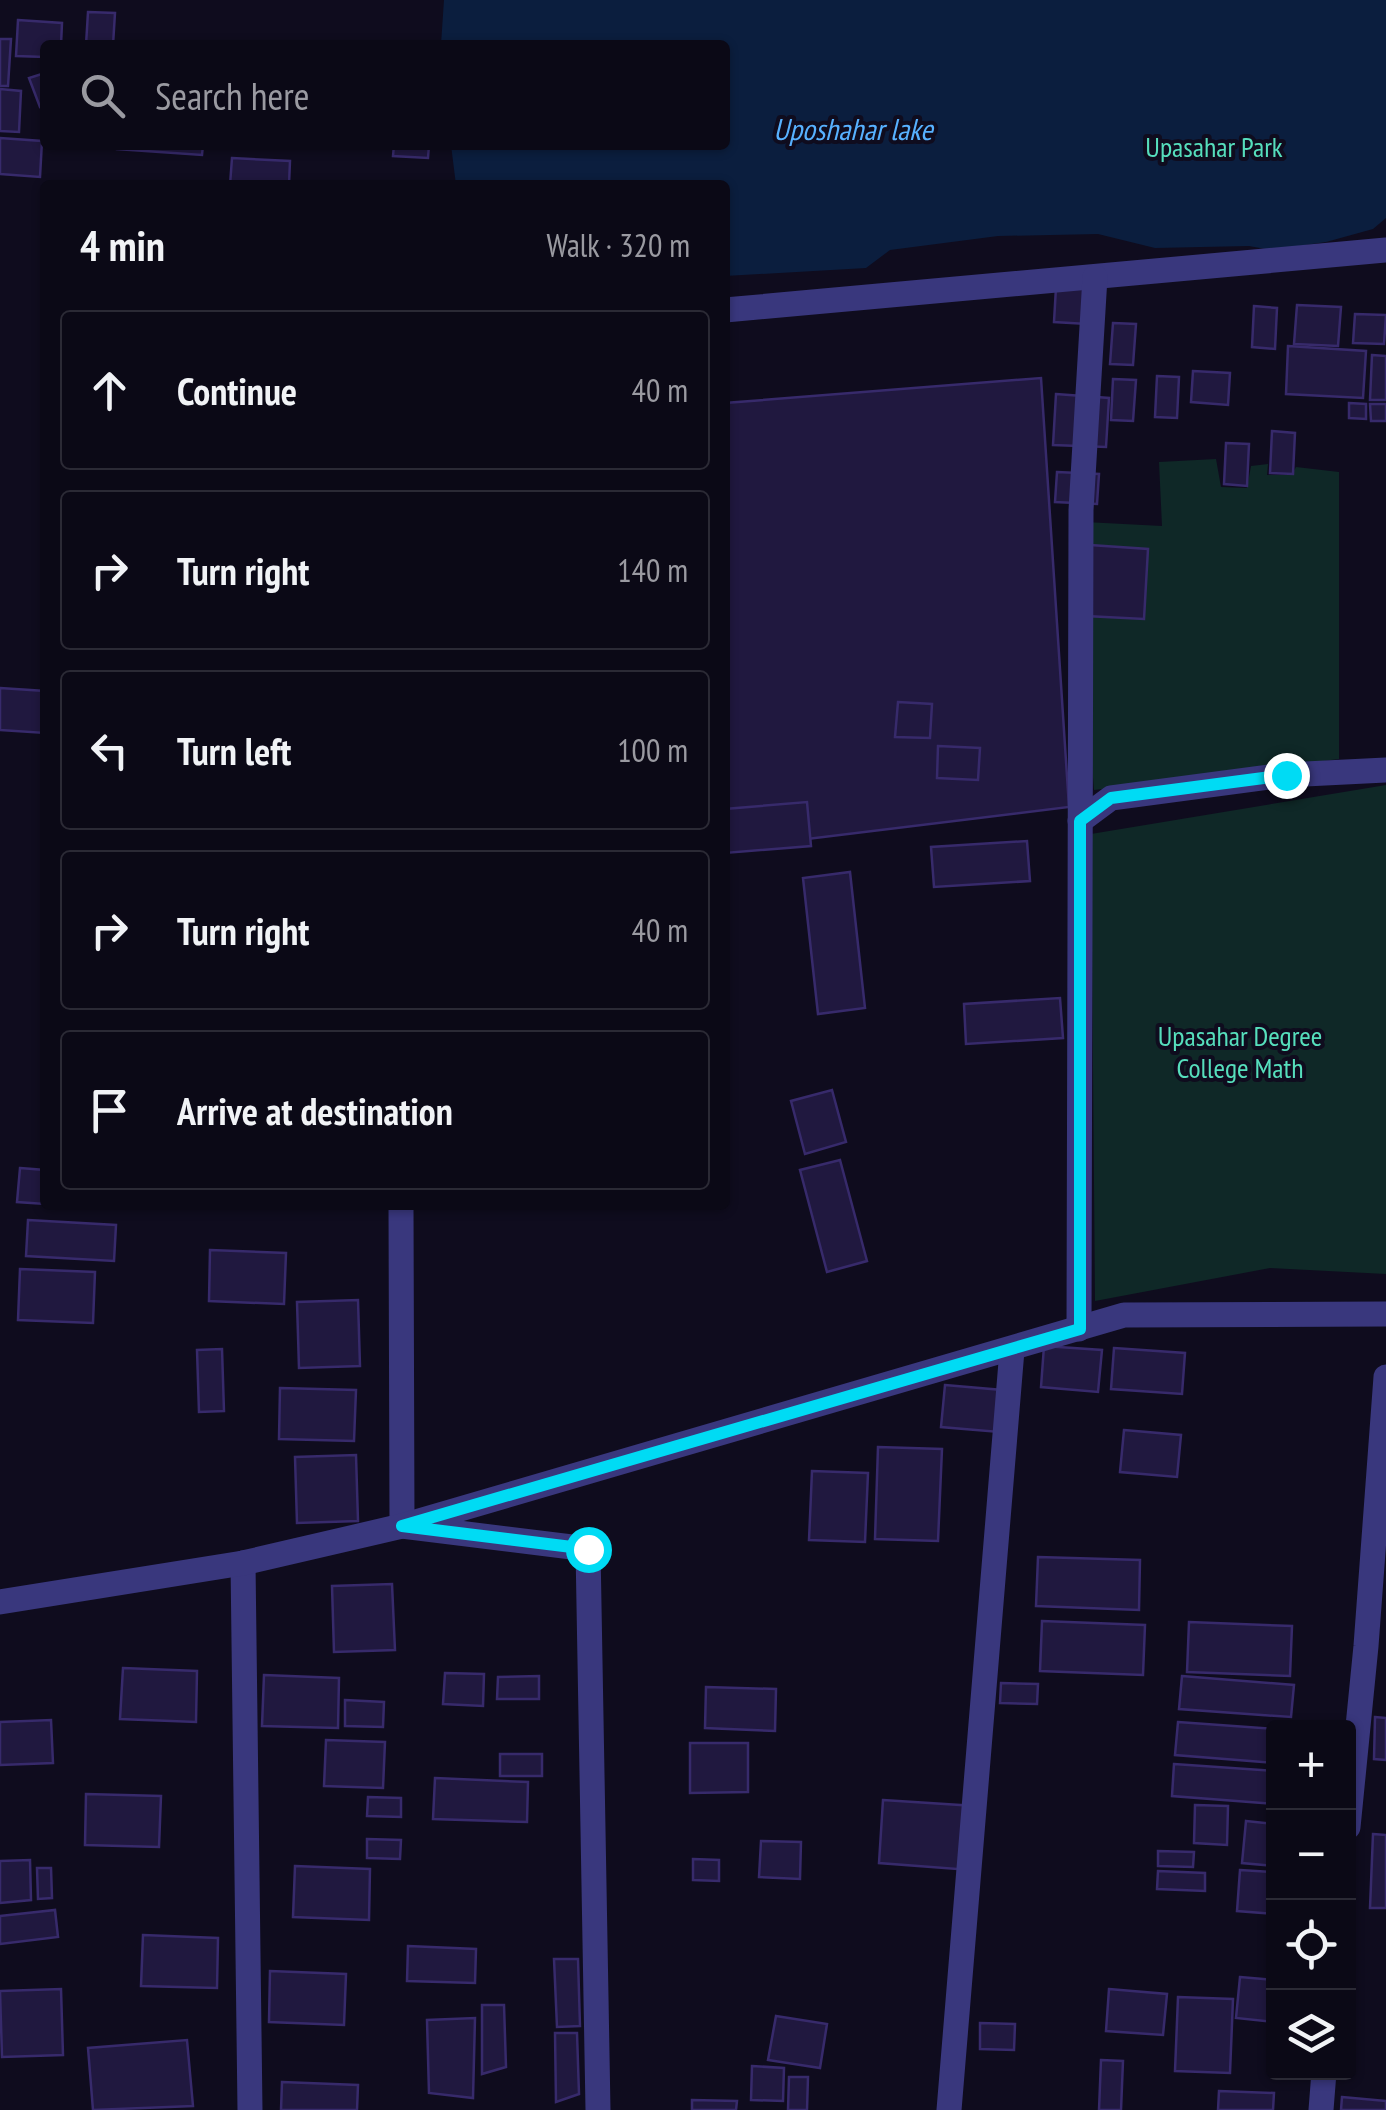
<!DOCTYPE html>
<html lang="en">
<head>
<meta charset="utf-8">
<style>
	:root { --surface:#0b0916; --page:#191723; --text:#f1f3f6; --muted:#9a9aa1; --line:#2b2a35 }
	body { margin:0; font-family:"PT Sans Narrow",sans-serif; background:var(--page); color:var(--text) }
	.controls { position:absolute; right:30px; bottom:30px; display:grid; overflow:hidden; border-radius:10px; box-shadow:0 2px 8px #0004 }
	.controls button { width:90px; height:90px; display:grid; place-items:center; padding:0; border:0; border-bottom:2px solid var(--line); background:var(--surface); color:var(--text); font:50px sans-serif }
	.stop { position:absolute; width:30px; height:30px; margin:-22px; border:8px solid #00dbf4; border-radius:50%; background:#fff }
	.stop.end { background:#00dbf4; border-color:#fff; box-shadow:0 2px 10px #0008 }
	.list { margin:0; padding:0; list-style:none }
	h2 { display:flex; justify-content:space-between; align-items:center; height:130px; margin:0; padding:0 40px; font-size:42px }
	h2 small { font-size:32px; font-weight:400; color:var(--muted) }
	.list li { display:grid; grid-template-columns:65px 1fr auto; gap:30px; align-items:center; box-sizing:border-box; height:160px; margin:0 20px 20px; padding:0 20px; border:2px solid var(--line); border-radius:10px }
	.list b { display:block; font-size:38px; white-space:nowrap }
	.list em { font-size:32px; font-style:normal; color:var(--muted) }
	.icon { flex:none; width:55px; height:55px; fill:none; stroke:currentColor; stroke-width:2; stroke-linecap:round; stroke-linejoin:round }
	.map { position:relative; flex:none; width:1386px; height:2110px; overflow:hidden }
	.search { position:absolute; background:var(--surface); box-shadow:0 2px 8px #0004; left:40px; top:40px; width:690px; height:110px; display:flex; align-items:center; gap:25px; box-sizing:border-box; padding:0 35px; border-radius:10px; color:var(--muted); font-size:38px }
	.panel { position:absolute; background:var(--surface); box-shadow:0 2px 8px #0004; left:40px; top:180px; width:690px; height:1030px; border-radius:10px }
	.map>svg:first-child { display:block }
</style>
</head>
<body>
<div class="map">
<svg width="1386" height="2110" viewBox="0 0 1386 2110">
	<rect width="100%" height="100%" fill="#0f0c1e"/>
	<!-- green -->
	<g fill="#0f2827">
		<path d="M1216,459l5,28 26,1 4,-22 17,-2 -1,11h25l4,-8 43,5v287l-245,31 -11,-136 2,-132 77,4 -3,-64z"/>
		<path d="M1386,785v489l-116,-6 -175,33 -4,-467z"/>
	</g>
	<!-- water -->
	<path fill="#0b1e3e" d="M444,0h942v218l-13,11 -47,13 -55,8 -22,-4 -94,2 -57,-14 -100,2 -108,14 -24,18 -141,8v-91h-269l-5,-40h274v-100h-284z"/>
	<!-- building -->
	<g fill="#20183f" stroke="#372a6b" stroke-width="2.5">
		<path d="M88,12l27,1 -2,32h-27z"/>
		<path d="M18,20l44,3 -1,22h-16v12l-29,-1z"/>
		<path d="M0,39h11l-3,47h-8z"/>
		<path d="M45,73v33l-5,1 -11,-29z"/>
		<path d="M0,89l21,2 -2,41 -19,-1z"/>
		<path d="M0,138l42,3 -2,36 -40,-3z"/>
		<path d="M117,145h86l-1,10 -85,-6z"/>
		<path d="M394,145h35l-1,13 -35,-2z"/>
		<path d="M232,158l58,3 -1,24h-59z"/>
		<path d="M1057,270l33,2 -3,52 -33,-2z"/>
		<path d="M1297,305l44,2 -3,39 -44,-2z"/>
		<path d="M1254,306l23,2 -2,41 -23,-2z"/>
		<path d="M1355,314l31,1 -2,29 -31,-1z"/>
		<path d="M1113,323l23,1 -3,41 -23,-1z"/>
		<path d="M1288,346l78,5 -3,47 -77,-4z"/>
		<path d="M1372,355l14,1v44h-16z"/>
		<path d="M1193,371l37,2 -2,32 -37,-3z"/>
		<path d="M1157,376l22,1 -2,41 -22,-1z"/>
		<path d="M1041,378l28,429 -344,42v-446z"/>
		<path d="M1113,379l23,1 -3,41 -22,-1z"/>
		<path d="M1056,394l53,4 -3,49 -53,-2z"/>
		<path d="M1349,403l17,1v15l-17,-1z"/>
		<path d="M1370,404h16v17h-15z"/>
		<path d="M1272,431l23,2 -2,41 -23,-1z"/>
		<path d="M1226,443l23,1 -2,42 -23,-2z"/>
		<path d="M1057,472l42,2 -2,30 -42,-2z"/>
		<path d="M1090,545l58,4 -4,70 -58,-3z"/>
		<path d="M0,688l45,3v42l-45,-3z"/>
		<path d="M898,702l34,2 -2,34 -35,-1z"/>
		<path d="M938,746l42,2 -2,32 -41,-2z"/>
		<path d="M807,802l4,44 -86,7v-44z"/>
		<path d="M1027,841l3,40 -96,6 -3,-40z"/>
		<path d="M850,872l15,136 -47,6 -15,-136z"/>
		<path d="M1060,998l3,40 -97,6 -2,-40z"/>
		<path d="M832,1090l14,52 -41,12 -14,-53z"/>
		<path d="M840,1160l27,101 -40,11 -27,-102z"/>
		<path d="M20,1168l25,2v34l-28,-2z"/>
		<path d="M28,1220l88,5 -2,36 -88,-5z"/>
		<path d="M210,1250l76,3 -2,51 -75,-3z"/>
		<path d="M20,1269l75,3 -2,51 -75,-3z"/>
		<path d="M358,1300l2,66 -61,2 -2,-66z"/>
		<path d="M1044,1346l58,4 -4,42 -57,-5z"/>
		<path d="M1114,1348l71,5 -3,41 -71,-5z"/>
		<path d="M222,1349l2,62 -25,1 -2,-62z"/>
		<path d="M945,1385l57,5 -3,42 -58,-5z"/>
		<path d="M280,1388l76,2 -2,51 -75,-2z"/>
		<path d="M1124,1430l57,5 -4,42 -57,-5z"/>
		<path d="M878,1447l64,2 -4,92 -63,-2z"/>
		<path d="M356,1455l2,66 -61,2 -2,-66z"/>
		<path d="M812,1471l56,2 -3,69 -56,-2z"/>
		<path d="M1038,1557l102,3 -1,50 -103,-4z"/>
		<path d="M392,1584l3,66 -61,2 -2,-66z"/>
		<path d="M1042,1621l103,4 -2,50 -103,-4z"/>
		<path d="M1189,1622l103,4 -2,50 -103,-4z"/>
		<path d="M123,1668l74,3 -1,51 -76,-3z"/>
		<path d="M445,1673l39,1 -1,32 -40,-2z"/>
		<path d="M264,1675l75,3 -1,50 -76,-2z"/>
		<path d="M539,1676v23h-42l1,-22z"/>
		<path d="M1182,1676l112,9 -3,32 -112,-8z"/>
		<path d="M1001,1683l37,1 -1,20 -37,-1z"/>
		<path d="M706,1687l70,2 -1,42 -70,-3z"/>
		<path d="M345,1700l39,2 -1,25 -38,-1z"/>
		<path d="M1375,1717l11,1v42l-12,-1z"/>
		<path d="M51,1720l2,43 -53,2v-43z"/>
		<path d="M1178,1722l96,7v34l-99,-8z"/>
		<path d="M326,1740l59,2 -2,46 -59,-2z"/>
		<path d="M690,1743h58v49l-58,1z"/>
		<rect x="500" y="1754" width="42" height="22"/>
		<path d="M1174,1764l100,7v33l-102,-8z"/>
		<path d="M435,1778l93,4 -1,40 -94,-3z"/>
		<path d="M86,1794l75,2 -2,51 -74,-2z"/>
		<path d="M368,1797l33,1v19l-34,-1z"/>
		<path d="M883,1800l92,6 -5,64 -91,-7z"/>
		<path d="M1195,1805l33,1 -1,39 -33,-2z"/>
		<path d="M1246,1821l28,3v42l-32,-3z"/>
		<path d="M1373,1834l13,1v73h-16z"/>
		<path d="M367,1839l34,1 -1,19 -33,-1z"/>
		<path d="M761,1841l40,1 -1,37 -41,-2z"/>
		<path d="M1158,1851l36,1 -1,15 -35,-1z"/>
		<path d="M693,1859l26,1v21l-26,-1z"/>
		<path d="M30,1860l1,40 -31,3v-42z"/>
		<path d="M295,1866l75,3 -1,51 -76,-3z"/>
		<path d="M37,1868h14l1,30 -14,1z"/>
		<path d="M1240,1870l34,2v42l-37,-3z"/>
		<path d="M1158,1871l47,2v18l-48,-2z"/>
		<path d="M55,1910l3,27 -58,7v-28z"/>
		<path d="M143,1935l75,3 -1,50 -76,-2z"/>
		<path d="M408,1946l68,3 -1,34 -68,-2z"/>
		<path d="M554,1959h24l2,67 -23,1z"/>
		<path d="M270,1971l76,3 -2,51 -75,-3z"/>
		<path d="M1240,1977l34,3v42l-38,-4z"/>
		<path d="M61,1989l2,66 -61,2 -2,-66z"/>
		<path d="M1109,1989l58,5 -4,41 -57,-4z"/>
		<path d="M1178,1997l55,2 -3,74 -55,-2z"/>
		<path d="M482,2005h22l2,62 -24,7z"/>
		<path d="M776,2016l51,8 -7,44 -52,-8z"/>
		<path d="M475,2018l-2,80 -44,-5 -2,-73z"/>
		<path d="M980,2023l35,1 -1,26 -34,-1z"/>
		<path d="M555,2033h22l2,61 -23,8z"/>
		<path d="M187,2040l6,66 -100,4 -5,-62z"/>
		<path d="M1101,2060l22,1 -2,49h-22z"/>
		<path d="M752,2066l32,2 -1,33 -32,-1z"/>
		<path d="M789,2077h19l-1,33h-19z"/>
		<path d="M282,2082l76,3 -1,25h-76z"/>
		<path d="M1219,2091l55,2 -1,17h-55z"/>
		<path d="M1342,2097l44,4v9h-45z"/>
		<path d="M692,2100l45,1 -1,9h-44z"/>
	</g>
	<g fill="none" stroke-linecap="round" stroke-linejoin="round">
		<!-- minor -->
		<g stroke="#39377d" stroke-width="25">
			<path d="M725,310l661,-60"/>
			<path d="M1080,821l31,-23 174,-23 101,-5"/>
			<path d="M401,1205l1,321 186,23 10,561"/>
			<path d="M1079,1329l2,-819 14,-233"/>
			<path d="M243,1563l7,547"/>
			<path d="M0,1602l243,-39 159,-37 722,-211 262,-1"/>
			<path d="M1348,1827l18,-181 20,-269"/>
			<path d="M949,2110l63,-760"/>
			<path d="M1321,2110l3,-38"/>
		</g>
	</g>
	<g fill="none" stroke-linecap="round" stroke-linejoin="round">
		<!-- route -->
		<path stroke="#00dbf4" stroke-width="12" d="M588,1549l-186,-23 678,-197v-508l31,-23 175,-23"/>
	</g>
	<g text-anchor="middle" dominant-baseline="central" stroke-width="8" stroke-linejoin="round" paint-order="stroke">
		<!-- park labels -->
		<g font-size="28" fill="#56debc" stroke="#0f0c1e">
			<text x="1214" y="146">Upasahar Park</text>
			<text x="1240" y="1035">Upasahar Degree<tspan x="1240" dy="32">College Math</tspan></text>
		</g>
		<!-- water labels -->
		<g font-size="30" font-style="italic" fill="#57b1ff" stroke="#0f0c1e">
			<text x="853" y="128">Uposhahar lake</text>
		</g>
	</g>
</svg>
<div class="controls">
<button>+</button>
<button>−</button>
<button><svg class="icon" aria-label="locate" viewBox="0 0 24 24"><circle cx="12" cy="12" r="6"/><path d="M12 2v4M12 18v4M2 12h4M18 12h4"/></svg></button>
<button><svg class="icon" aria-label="layers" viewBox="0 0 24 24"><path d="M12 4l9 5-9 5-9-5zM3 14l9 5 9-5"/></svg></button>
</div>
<div class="stop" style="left:588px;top:1549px"></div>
<div class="stop end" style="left:1286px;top:775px"></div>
<div class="search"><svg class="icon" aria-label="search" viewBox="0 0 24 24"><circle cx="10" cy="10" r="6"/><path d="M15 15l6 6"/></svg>Search here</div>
<section class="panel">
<h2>4 min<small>Walk · 320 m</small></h2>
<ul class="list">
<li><svg class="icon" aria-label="ahead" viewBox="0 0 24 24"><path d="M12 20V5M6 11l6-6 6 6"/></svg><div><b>Continue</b></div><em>40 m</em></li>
<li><svg class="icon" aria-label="right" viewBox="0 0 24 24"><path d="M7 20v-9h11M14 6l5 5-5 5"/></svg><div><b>Turn right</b></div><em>140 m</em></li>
<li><svg class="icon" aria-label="left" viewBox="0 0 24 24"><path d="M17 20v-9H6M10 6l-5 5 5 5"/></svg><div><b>Turn left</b></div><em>100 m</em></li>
<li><svg class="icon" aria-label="right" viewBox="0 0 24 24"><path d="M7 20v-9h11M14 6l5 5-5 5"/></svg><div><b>Turn right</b></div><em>40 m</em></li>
<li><svg class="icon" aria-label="arrive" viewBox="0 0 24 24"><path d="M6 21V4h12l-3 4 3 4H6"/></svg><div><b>Arrive at destination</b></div></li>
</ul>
</section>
</div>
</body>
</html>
